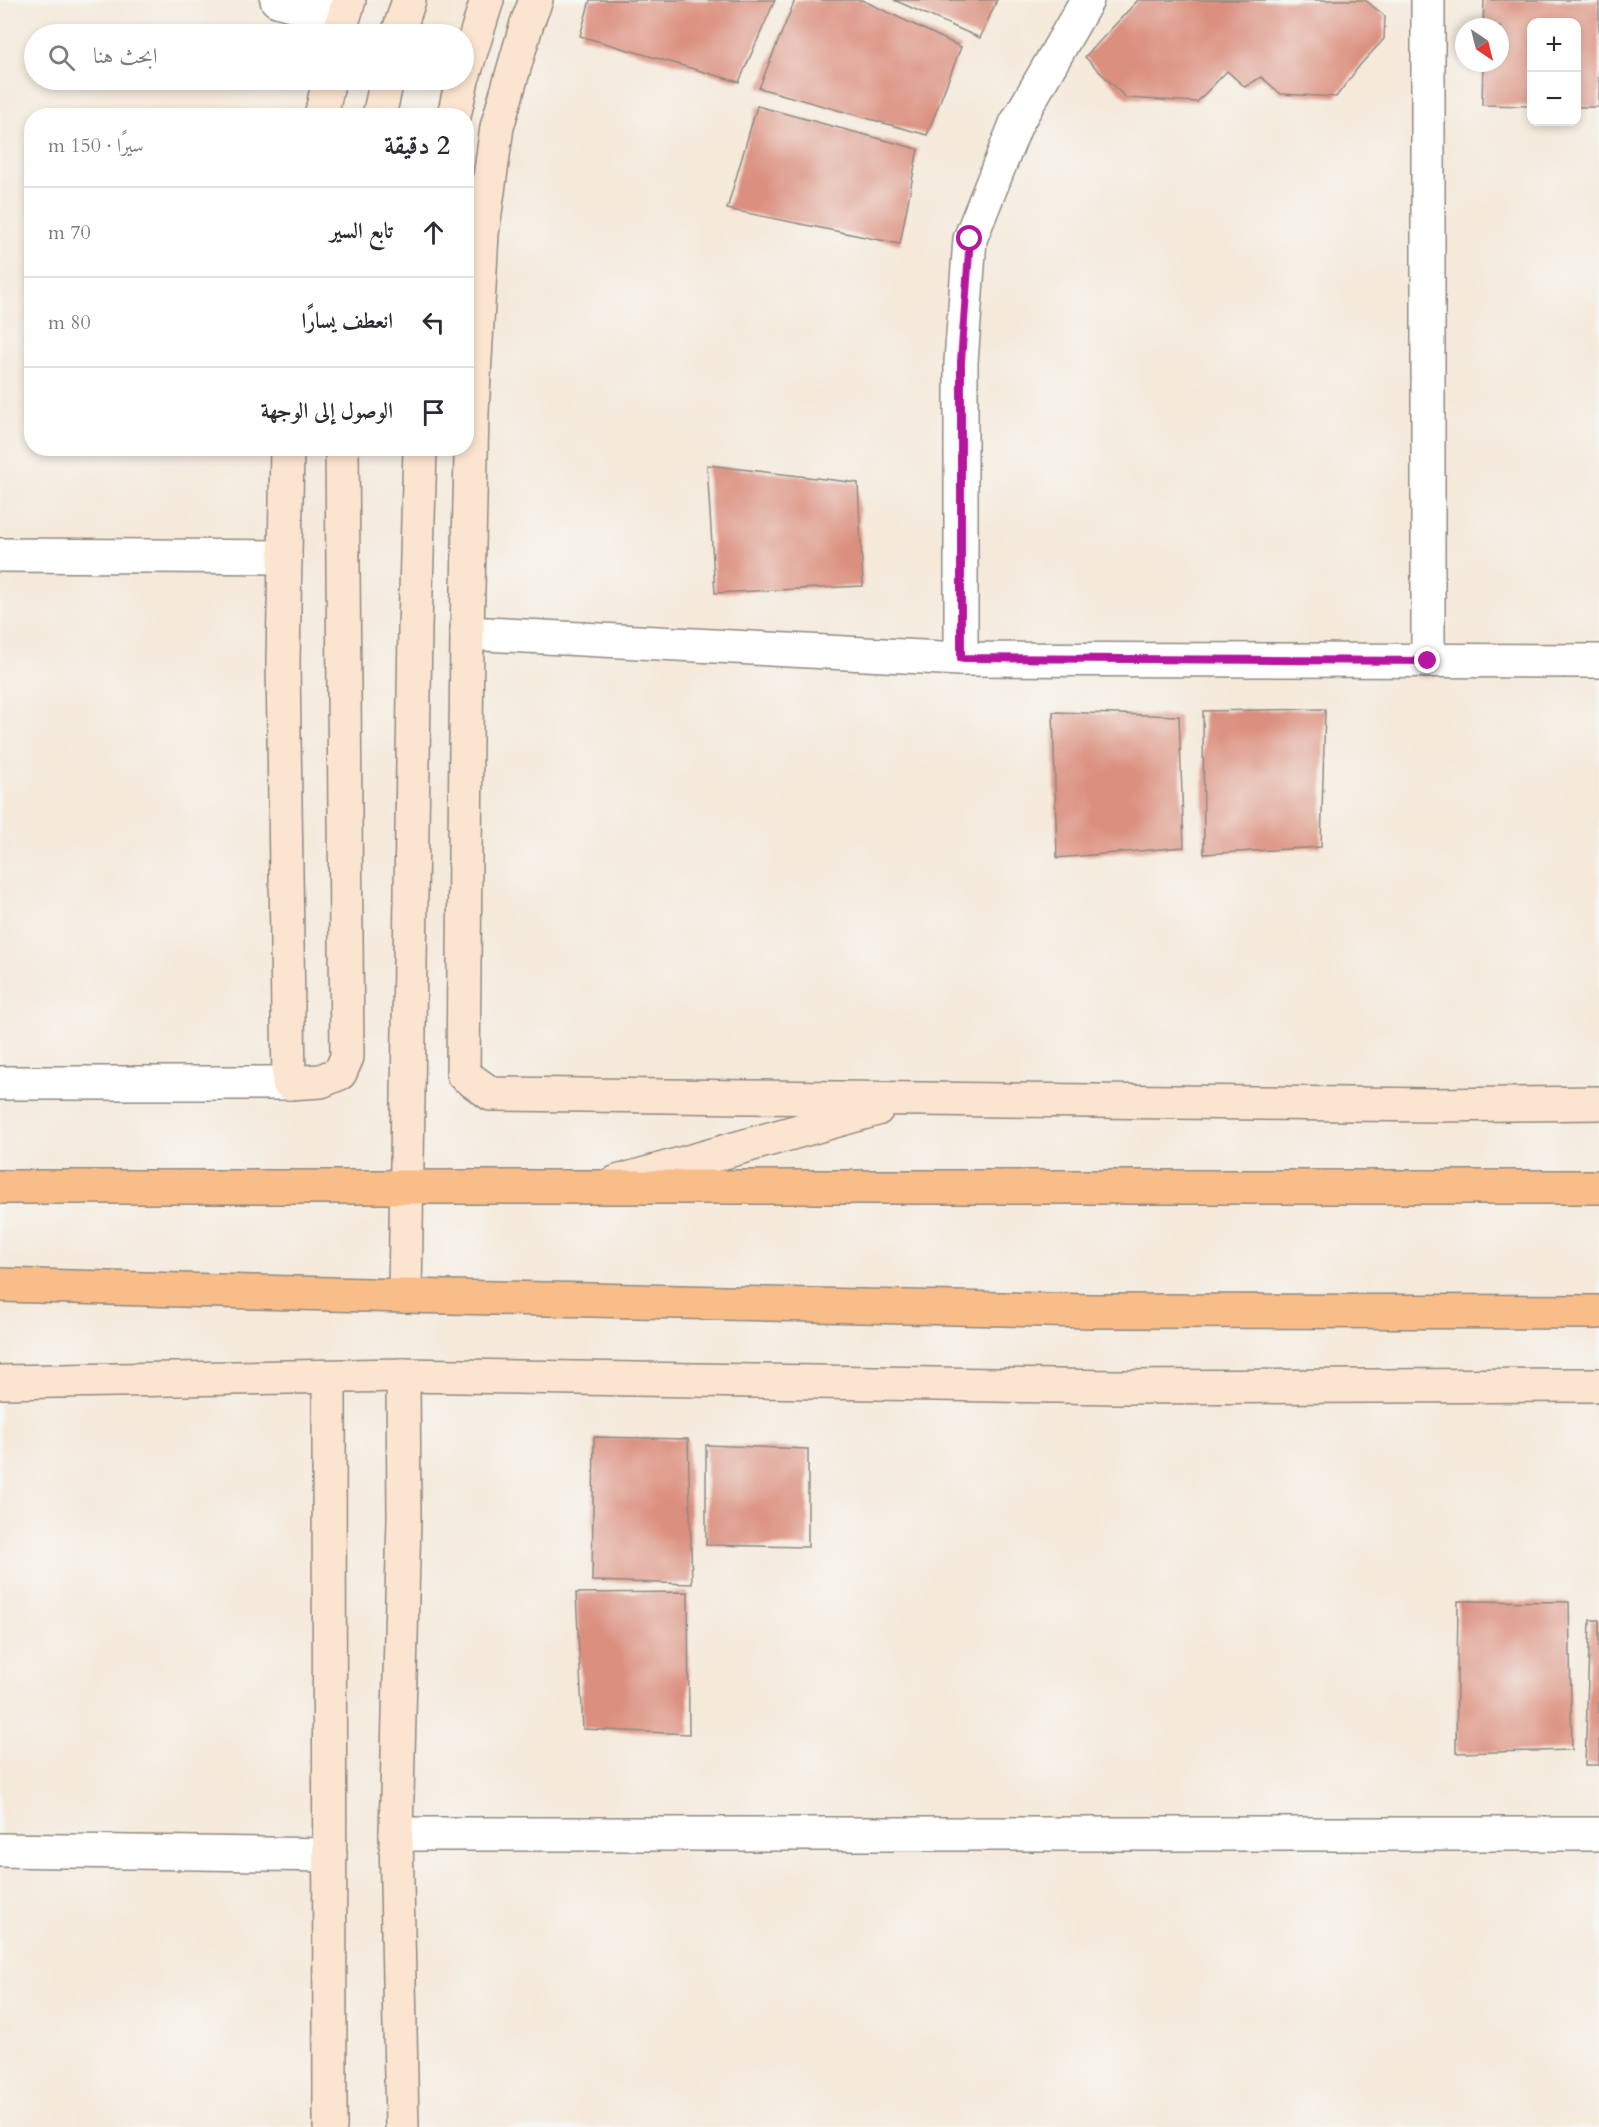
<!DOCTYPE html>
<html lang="ar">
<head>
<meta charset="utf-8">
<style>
	:root { --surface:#fff; --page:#f7f7f7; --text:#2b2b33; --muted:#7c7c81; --line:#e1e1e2 }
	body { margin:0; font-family:Cardo,Amiri,serif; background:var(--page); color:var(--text); direction:rtl }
	.controls { position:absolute; right:18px; top:18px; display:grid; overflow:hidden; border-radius:12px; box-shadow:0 3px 9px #0003 }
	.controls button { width:54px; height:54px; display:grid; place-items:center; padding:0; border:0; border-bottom:2px solid var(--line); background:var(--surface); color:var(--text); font:30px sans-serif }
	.compass { position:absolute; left:1455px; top:18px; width:54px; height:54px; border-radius:50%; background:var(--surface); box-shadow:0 3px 9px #0003; rotate:145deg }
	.stop { position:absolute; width:18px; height:18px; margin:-14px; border:4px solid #b5179e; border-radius:50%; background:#fff }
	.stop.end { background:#b5179e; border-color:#fff; box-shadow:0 2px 6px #0008 }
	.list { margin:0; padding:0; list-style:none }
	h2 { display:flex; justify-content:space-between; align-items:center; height:78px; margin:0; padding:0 24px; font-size:26px }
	h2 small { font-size:20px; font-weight:400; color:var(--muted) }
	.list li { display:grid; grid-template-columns:39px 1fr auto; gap:18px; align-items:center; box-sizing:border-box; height:90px; padding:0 24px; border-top:2px solid var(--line) }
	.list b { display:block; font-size:22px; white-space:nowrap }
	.list em { font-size:20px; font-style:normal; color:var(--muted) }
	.icon { flex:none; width:33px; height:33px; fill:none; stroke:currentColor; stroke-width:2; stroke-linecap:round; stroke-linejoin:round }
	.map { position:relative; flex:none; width:1599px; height:2127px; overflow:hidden; direction:ltr }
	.search { position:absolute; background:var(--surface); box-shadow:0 3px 9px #0003; left:24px; top:24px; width:450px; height:66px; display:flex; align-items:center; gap:15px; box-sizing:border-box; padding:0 21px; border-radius:33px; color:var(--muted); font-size:22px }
	.panel { position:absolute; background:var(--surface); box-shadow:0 3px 9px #0003; left:24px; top:108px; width:450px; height:348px; border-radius:24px; direction:rtl }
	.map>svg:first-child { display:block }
</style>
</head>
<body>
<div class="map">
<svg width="1599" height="2127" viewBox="0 0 1599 2127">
	<rect width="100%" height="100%" fill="#f6f6f2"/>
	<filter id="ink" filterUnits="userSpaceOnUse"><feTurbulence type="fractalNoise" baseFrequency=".0167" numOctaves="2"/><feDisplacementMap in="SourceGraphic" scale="12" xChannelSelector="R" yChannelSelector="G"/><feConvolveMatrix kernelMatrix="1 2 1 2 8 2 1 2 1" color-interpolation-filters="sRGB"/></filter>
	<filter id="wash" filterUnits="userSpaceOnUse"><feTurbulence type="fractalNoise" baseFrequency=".008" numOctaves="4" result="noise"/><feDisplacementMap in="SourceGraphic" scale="24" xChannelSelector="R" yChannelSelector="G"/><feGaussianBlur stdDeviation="1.35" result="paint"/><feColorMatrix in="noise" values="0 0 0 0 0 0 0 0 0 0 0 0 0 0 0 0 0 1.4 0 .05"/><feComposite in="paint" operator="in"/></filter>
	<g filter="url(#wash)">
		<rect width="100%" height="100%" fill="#f5e9da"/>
		<g id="blocks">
			<!-- building -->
			<g fill="#db8f7e">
				<path d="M590,0h185l-36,82 -159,-46z"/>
				<path d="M795,0h67l99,47 -34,88 -168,-47z"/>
				<path d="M894,0h103l-17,38z"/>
				<path d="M1138,0h227l20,16 -1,23 -24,26 -24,32 -55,-3 -20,-17 -16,10 -18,-16 -30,31 -71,-4 -41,-41z"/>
				<path d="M1484,0h115v107h-23v-85h-44v84l-50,-1 1,-42h17v-36h-17z"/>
				<path d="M757,106l161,43 -18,95 -173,-35z"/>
				<path d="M707,465l151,18 5,103 -148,7z"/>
				<path d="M1325,709l-4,138 -117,7 -1,-143z"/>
				<path d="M1053,712l126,4 5,131 -127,11z"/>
				<path d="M594,1437l94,2 4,145 -100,-3z"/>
				<path d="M706,1445l102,4v98l-102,-2z"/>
				<path d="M688,1592l1,142 -106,-5 -7,-136z"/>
				<path d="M1458,1601l111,1 3,148 -116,3z"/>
				<path d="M1590,1620h9v145h-14z"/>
			</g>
		</g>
	</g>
	<g filter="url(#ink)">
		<use href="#blocks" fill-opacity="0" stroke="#908a82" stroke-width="1.5"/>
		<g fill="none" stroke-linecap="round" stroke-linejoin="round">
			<!-- street casing -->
			<g stroke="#908a82" stroke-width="36">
				<g id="street">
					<path d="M277,0l65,19"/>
					<path d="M0,555l285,2"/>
					<path d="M467,633l494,26 638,2"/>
					<path d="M961,659v-297l9,-123 46,-115 71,-124"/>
					<path d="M1428,661v-661"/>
					<path d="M0,1083h289"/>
					<path d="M396,1834h1203"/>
					<path d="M0,1850l330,5"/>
				</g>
			</g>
			<!-- secondary casing -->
			<g stroke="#908a82" stroke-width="36">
				<g id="secondary">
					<path d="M536,0l-9,23 -30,104 -15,107 -10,178 -5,221 -4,441 28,20 944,11 164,-2"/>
					<path d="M339,34l10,-34"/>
					<path d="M398,34l11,-34"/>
					<path d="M464,74l23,-74"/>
					<path d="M321,116l8,-36"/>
					<path d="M379,116l8,-36"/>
					<path d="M454,116l8,-36"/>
					<path d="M287,448l-4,214 6,421 32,-2 19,-8 7,-16 -5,-609"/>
					<path d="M617,1182l260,-73"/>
					<path d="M405,1296l10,-668 5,-180"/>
					<path d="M329,1377l1,750"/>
					<path d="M0,1382l403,-7 712,12 484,-2"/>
					<path d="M402,2127l-6,-293 8,-316 -1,-143"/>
				</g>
			</g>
			<!-- primary casing -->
			<g stroke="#908a82" stroke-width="36">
				<g id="primary">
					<path d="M0,1187h1599"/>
					<path d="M0,1285l405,11 686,15 508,1"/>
				</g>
			</g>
			<!-- street -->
			<use href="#street" stroke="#fff" stroke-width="33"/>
			<!-- secondary -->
			<use href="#secondary" stroke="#fce5d0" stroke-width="33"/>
			<!-- primary -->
			<use href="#primary" stroke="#f8bd89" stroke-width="33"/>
		</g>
	</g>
	<g fill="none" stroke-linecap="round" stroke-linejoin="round" filter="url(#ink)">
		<!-- route -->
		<path stroke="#b5179e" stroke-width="8" d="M970,239l-9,123v296l467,3"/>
	</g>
</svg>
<div class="controls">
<button>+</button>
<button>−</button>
</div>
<svg class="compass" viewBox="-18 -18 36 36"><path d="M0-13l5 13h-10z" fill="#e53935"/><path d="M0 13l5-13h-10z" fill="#7c7c81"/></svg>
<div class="stop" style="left:970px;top:239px"></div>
<div class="stop end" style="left:1428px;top:661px"></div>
<div class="search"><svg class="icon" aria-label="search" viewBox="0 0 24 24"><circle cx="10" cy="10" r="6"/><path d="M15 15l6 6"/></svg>ابحث هنا</div>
<section class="panel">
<h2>2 دقيقة<small>سيرًا · 150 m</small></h2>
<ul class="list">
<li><svg class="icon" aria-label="ahead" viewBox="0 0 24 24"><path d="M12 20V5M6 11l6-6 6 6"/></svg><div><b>تابع السير</b></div><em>70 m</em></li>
<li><svg class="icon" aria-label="left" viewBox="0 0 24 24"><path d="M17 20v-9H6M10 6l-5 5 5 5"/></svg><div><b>انعطف يسارًا</b></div><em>80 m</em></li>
<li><svg class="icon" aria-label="arrive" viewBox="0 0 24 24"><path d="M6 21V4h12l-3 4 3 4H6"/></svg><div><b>الوصول إلى الوجهة</b></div></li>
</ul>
</section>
</div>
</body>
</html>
